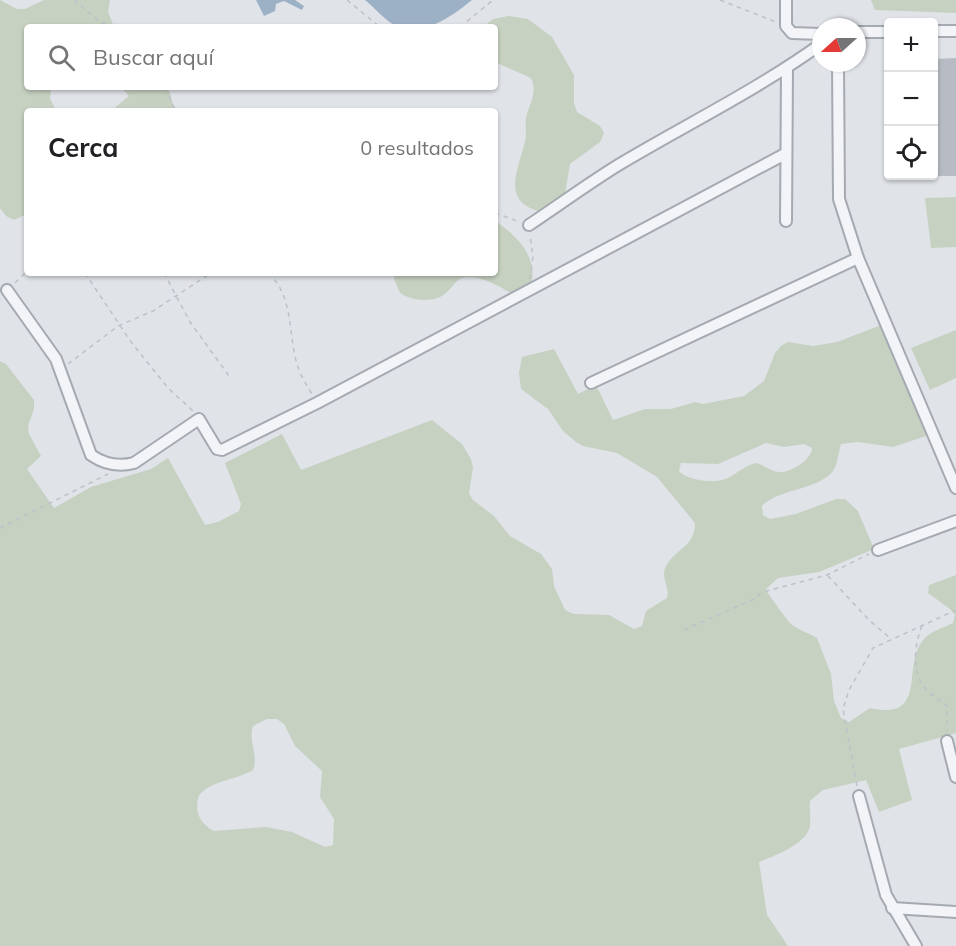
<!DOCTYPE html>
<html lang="es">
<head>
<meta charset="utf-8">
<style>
	:root { --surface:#fff; --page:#f6f6f6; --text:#202124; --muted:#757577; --line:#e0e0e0 }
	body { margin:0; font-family:Mulish,sans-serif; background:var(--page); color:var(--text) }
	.controls { position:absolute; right:18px; top:18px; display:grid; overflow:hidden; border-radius:6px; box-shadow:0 2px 4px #0004 }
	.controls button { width:54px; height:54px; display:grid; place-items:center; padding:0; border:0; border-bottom:2px solid var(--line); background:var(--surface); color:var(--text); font:30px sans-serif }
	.compass { position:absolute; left:812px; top:18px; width:54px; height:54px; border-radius:50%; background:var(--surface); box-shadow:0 2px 4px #0004; rotate:249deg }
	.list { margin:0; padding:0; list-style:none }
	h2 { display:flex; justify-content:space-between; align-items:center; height:78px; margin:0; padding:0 24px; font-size:26px }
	h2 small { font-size:20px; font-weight:400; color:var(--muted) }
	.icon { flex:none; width:33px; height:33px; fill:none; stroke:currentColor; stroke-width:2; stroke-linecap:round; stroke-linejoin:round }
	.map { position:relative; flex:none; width:956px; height:946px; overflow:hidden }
	.search { position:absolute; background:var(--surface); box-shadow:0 2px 4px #0004; left:24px; top:24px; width:474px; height:66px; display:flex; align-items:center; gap:15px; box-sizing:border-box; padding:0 21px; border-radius:6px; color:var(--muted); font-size:22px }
	.panel { position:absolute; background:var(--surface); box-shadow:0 2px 4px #0004; left:24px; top:108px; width:474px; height:168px; border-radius:6px }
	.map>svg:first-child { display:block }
</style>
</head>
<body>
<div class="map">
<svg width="956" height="946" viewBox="0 0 956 946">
	<rect width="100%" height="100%" fill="#e0e3e8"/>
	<!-- green -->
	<g fill="#c6d1c1" fill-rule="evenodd">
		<path d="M0,0l17,9h8l19,-9h66l-2,12 6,15h-87v60h24l-1,11 6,13h-29v103l-13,6 -8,-4 -6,-8z"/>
		<path d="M871,0h85v13l-81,-3z"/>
		<path d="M509,16l19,3 24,18 22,38v28l3,9 23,14 4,7 -4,9 -30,22 -6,35 -21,13c-44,-9 -24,-43 -18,-71 2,-7 0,-15 1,-23 3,-14 12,-25 5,-40l-36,-16v-35h-12l10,-8z"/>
		<path d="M121,87h47l7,24h-64l18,-15z"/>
		<path d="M956,197v50l-25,1 -6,-50z"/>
		<path d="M495,221c22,14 47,40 34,68l-18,4c-12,-7 -35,-20 -49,-15 -7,3 -11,11 -17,16 -12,9 -33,7 -45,-1l-6,-14 1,-6h100z"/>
		<path d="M884,324l48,110 -39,13 -35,-5 -17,2c-3,9 -3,20 -8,27 -16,20 -54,17 -71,35l1,9 7,4 26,-5 40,-15h9l13,12 16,38 -55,23 -41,6 -12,11c1,4 21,31 25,35 7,6 18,9 26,14l14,36 3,27 7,17 8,4 21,-14c57,13 33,-38 51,-65 7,-12 21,-14 32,-20l2,-8 -5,-6 -22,-16 1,-8 27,-10v158l-57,16 13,51 -33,12 -13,-32 -43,10 -13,11c-1,8 1,16 0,25 -3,18 -36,30 -51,36l8,53 21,31h-788v-585l6,3 28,36v9l-6,17 1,8 12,22 -14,13 27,39 37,-21 60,-18 17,-11 37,67 13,-3 21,-11 2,-7 -16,-41 57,-29 19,36 131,-50 30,24 9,15 2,9 -4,25 4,7 21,16 16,20 31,18 11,15 2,17 11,24 9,4 35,1 25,14 8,-3 4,-15 21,-13c3,-11 -7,-21 -1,-32 10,-18 29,-19 29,-43l-38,-46 -40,-24 -34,-7 -7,-4 -13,-11 -15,-22 -27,-20 -2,-16 3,-16 32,-8 24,45 18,-9 17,35 32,-11h26l24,-7 8,2 41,-8 20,-15 11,-28 6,-7 7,-4 25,4 24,-4zM766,443l18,4 20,-3 8,4c0,11 -21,25 -32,24 -8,0 -15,-6 -23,-9 -12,2 -19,10 -29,15 -11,6 -41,3 -49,-7l2,-8 37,1zM267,719h10l7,5 11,22 27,25 -2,26 14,22 -1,26 -8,2 -33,-15 -26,-5 -52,4c-15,-8 -20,-20 -15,-36 15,-16 36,-14 54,-25 6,-15 -5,-28 0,-44z"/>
		<path d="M956,330v48l-26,12 -19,-42z"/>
	</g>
	<!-- water -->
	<g fill="#9db1c6">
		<path d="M256,0h39l9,6 -2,4 -18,-9 -8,3 -1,7 -11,5z"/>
		<path d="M365,0h107c-20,16 -45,35 -73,27 -11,-3 -25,-20 -34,-27z"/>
	</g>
	<!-- building -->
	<path fill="#b7bcc4" d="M956,58v118h-23v-117z"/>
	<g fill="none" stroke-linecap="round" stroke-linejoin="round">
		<!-- minor casing -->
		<g stroke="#a5aab2" stroke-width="14">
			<g id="minor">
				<path d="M786,0v26l6,7 29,1"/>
				<path d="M934,31h22"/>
				<path d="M857,32h31"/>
				<path d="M838,63l1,136 19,59 98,230"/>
				<path d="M786,221l1,-152"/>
				<path d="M529,225c30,-20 60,-42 91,-61 67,-40 137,-74 201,-120"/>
				<path d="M7,290l49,69 35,96c13,9 27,12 43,8l65,-44 18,30 5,1 95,-47 468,-249"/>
				<path d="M591,383l267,-125"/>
				<path d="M878,550l78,-29"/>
				<path d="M947,741l9,36"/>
				<path d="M859,796l27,99 30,51"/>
				<path d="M892,908l64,4"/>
			</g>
		</g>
		<!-- path -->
		<g stroke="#bec1c7" stroke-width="1.5" stroke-dasharray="4.5 4.5" stroke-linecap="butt">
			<path d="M74,0l26,22 16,5"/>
			<path d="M347,0l33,27"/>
			<path d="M720,0l56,22"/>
			<path d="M460,27l33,-27"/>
			<path d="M166,87l7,19 7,5"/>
			<path d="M495,213l25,9"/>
			<path d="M85,273l46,69 37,46 25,23"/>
			<path d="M164,273l26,49 39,54"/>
			<path d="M268,273c26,22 20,62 29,91 3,11 9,20 15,30"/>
			<path d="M530,279l3,-23 -3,-20"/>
			<path d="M15,283l12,-12"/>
			<path d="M68,364l50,-38 35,-15 58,-38"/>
			<path d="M0,528l108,-54"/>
			<path d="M828,576l41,44 21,18"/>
			<path d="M922,626c-7,17 -11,45 2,61 6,8 16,13 23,19v25"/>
			<path d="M684,630l68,-30 11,-8 64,-17 42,-21"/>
			<path d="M857,786l-14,-77 6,-19 24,-42 83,-38"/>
		</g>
		<!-- minor -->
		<use href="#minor" stroke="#f2f4f7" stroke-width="10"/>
	</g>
</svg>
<div class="controls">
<button>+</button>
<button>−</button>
<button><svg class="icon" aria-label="locate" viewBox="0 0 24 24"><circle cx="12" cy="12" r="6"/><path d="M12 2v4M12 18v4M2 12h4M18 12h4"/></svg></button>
</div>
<svg class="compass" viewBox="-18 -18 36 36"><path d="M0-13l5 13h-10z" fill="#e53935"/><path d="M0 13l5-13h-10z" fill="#757577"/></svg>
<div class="search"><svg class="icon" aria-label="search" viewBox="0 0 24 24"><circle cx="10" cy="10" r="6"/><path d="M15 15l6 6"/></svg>Buscar aquí</div>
<section class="panel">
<h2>Cerca<small>0 resultados</small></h2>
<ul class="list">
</ul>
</section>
</div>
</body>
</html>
